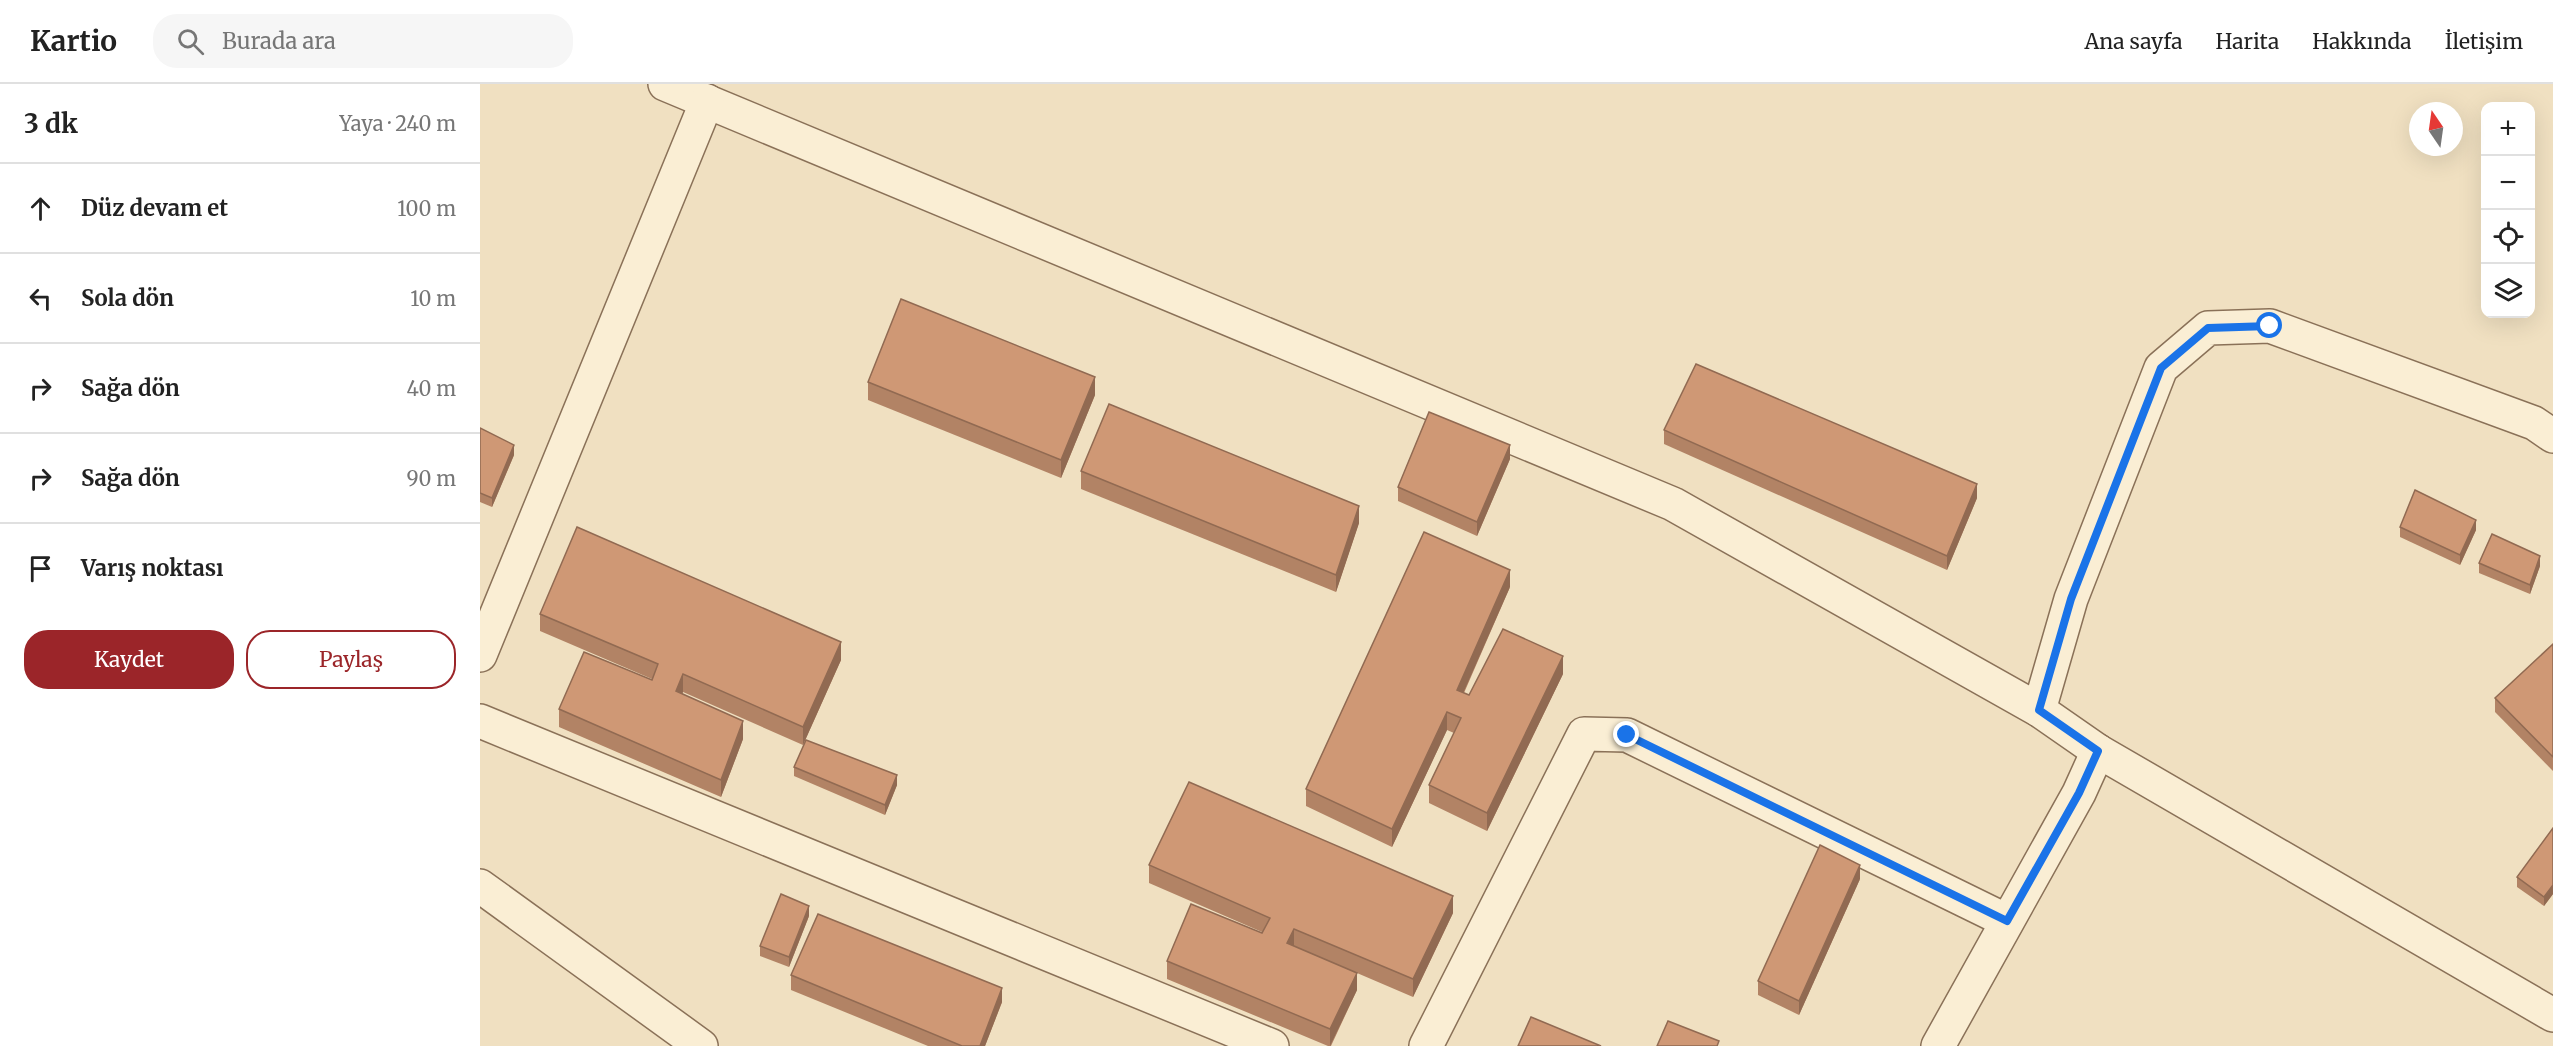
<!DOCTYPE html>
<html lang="tr">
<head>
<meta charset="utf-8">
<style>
	:root { --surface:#fff; --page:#f6f6f6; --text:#222; --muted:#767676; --line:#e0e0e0; --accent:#9b2529 }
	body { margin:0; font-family:Merriweather,serif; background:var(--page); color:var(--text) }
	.controls { position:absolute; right:18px; top:18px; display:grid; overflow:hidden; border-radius:12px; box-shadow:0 6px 24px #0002 }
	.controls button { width:54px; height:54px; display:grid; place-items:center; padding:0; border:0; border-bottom:2px solid var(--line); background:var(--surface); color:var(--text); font:30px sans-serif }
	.compass { position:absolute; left:1929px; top:18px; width:54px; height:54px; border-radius:50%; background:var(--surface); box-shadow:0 6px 24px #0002; rotate:347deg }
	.stop { position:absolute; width:18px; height:18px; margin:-14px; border:4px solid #1a73e8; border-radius:50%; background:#fff }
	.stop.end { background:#1a73e8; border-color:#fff; box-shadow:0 2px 6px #0008 }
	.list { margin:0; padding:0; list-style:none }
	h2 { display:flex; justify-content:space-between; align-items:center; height:78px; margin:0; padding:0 24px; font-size:26px }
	h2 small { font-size:20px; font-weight:400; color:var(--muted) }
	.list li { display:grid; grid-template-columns:39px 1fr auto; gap:18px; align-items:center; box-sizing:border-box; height:90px; padding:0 24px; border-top:2px solid var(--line) }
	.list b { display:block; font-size:22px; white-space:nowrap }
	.list em { font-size:20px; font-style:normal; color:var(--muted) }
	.actions { display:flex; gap:12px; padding:18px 24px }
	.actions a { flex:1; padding:14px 0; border:2px solid var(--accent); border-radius:24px; text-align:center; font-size:21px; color:var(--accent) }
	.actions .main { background:var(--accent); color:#fff }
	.icon { flex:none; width:33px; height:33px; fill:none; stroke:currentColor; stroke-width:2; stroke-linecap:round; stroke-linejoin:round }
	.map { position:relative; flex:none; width:2073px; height:962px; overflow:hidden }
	header { display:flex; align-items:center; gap:36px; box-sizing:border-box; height:84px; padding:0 30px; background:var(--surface); border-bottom:2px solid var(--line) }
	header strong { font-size:28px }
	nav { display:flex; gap:33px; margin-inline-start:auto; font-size:21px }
	.search { width:420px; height:54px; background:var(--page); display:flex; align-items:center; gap:15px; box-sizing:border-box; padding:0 21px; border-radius:24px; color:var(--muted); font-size:22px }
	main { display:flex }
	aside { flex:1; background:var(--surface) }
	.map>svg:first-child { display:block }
</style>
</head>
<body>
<header>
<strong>Kartio</strong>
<div class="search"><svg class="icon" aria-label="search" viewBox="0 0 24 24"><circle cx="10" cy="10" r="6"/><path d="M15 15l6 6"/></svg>Burada ara</div>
<nav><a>Ana sayfa</a><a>Harita</a><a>Hakkında</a><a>İletişim</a></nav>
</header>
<main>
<aside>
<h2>3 dk<small>Yaya · 240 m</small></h2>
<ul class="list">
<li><svg class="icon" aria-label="ahead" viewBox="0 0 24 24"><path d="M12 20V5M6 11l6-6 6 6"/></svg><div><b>Düz devam et</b></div><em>100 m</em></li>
<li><svg class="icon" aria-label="left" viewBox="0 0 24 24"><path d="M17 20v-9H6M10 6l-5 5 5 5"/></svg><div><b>Sola dön</b></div><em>10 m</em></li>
<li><svg class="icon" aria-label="right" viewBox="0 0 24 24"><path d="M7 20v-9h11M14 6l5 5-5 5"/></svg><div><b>Sağa dön</b></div><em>40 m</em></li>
<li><svg class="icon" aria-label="right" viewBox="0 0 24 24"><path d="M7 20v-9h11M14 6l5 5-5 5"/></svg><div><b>Sağa dön</b></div><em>90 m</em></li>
<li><svg class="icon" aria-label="arrive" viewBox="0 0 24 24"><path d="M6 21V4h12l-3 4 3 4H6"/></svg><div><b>Varış noktası</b></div></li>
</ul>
<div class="actions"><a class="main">Kaydet</a><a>Paylaş</a></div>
</aside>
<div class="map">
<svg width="2073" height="962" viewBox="0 0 2073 962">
	<rect width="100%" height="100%" fill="#f0e0c1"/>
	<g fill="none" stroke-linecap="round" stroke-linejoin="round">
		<!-- minor casing -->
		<g stroke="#8a7158" stroke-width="36">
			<g id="minor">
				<path d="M185,0l1008,420 366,206 59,41 455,264"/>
				<path d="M0,571l227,-554"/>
				<path d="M1559,626l32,-111 90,-231 47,-40 62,-2 264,97 19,13"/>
				<path d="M0,637l792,325"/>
				<path d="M0,802l221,160"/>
				<path d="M946,962l158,-312 43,1 380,186"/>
				<path d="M1458,962l141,-253 19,-42"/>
			</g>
		</g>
		<!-- minor -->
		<use href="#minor" stroke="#faeed4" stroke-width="33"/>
	</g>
	<!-- wall -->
	<g fill="#b28365">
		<path d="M388,298l227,13 -34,83 -193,-78z"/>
		<path d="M0,344l34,27 -22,52 -12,-5z"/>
		<path d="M1184,346l313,68 -30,72 -283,-126z"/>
		<path d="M1030,375l-33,77 -79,-35v-14z"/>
		<path d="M601,387l278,52 -23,69 -255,-103z"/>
		<path d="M1920,443l76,3 -16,35 -60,-28z"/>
		<path d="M1999,479l61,3 -10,28 -51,-21z"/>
		<path d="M1030,503l-46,106 5,2 94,-21 -76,157 -58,-28v-18l25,-52 -7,-3 -55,117 -86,-41v-17z"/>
		<path d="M60,530l301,46 -38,85 -120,-53 -1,1 61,46 -22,58 -162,-70v-18l93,-29v-1l-112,-48z"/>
		<path d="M2073,560v127l-58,-59v-14z"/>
		<path d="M314,683l103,18 -12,30 -91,-39z"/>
		<path d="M2073,744v66l-9,12 -27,-19v-10z"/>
		<path d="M669,781l304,48 -40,84 -56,-24v17l-26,56h-3l-161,-67v-18l95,-28v-1l-113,-49z"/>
		<path d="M1380,795l-61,136 -41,-20v-14z"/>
		<path d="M329,832l-20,51 -29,-11v-10z"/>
		<path d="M311,891l211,27 -17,44h-57l-137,-56z"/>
	</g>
	<!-- shaded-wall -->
	<g fill="#916a52">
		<path d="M615,293v18l-34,83v-18z"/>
		<path d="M34,361v10l-22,52v-9z"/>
		<path d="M1030,361v14l-33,77v-14z"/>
		<path d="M1497,400v14l-30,72v-14z"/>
		<path d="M879,422v17l-23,69v-17z"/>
		<path d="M1996,436v10l-16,35v-10z"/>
		<path d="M2060,472v10l-10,28v-9z"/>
		<path d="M1030,486v17l-53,120v-17z"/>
		<path d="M361,558v18l-38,85v-18z"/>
		<path d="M1083,572v18l-76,157v-18z"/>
		<path d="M203,590v18l-7,16v-17z"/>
		<path d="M967,628v18l-55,117v-18z"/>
		<path d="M263,637v18l-22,58v-17z"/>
		<path d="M417,691v10l-12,30v-10z"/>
		<path d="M1380,781v14l-61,136v-14z"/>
		<path d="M2073,801v9l-9,12v-9z"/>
		<path d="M973,812v17l-40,84v-18z"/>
		<path d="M329,822v10l-20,51v-10z"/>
		<path d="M814,845v18l-7,-4z"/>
		<path d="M877,889v17l-27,56v-17z"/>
		<path d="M522,904v14l-17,44h-5z"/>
	</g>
	<!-- building -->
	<g fill="#cf9875" stroke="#916a52" stroke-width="1.5">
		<path d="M421,215l194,78 -34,83 -193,-78z"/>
		<path d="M1216,280l281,120 -30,72 -283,-126z"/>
		<path d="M629,320l250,102 -23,69 -255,-104z"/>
		<path d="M949,328l81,33 -33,77 -79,-35z"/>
		<path d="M0,344l34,17 -22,53 -12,-5z"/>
		<path d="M1935,406l61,30 -16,35 -60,-28z"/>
		<path d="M97,443l264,115 -38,85 -120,-53 -7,17 67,30 -22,59 -162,-71 25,-57 68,28 6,-16 -118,-50z"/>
		<path d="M944,448l86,38 -53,120 12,5 34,-66 60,27 -76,157 -58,-28 32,-67 -14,-6 -55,117 -86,-40z"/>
		<path d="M2012,450l48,22 -10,29 -51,-22z"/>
		<path d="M2073,560v113l-58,-59z"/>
		<path d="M326,656l91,35 -12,30 -91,-38z"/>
		<path d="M709,698l264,114 -40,83 -119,-50 -7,14 70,30 -27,56 -163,-68 24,-57 71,29 8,-15 -121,-53z"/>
		<path d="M2073,744v57l-9,12 -27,-20z"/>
		<path d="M1340,761l40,20 -61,136 -41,-20z"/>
		<path d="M301,810l28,12 -20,51 -29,-11z"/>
		<path d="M338,830l184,74 -22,58h-18l-171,-71z"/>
		<path d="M1051,933l70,29h-83z"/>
		<path d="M1188,937l51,20 -2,5h-60z"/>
	</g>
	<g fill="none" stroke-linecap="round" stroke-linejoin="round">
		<!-- route -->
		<path stroke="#1a73e8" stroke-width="8" d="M1147,651l380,186 72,-128 19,-42 -59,-41 32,-111 90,-231 47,-40 62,-2"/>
	</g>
</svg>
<div class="controls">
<button>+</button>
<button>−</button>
<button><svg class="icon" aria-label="locate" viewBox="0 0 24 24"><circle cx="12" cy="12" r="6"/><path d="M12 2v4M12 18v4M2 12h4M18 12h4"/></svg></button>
<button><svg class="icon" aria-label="layers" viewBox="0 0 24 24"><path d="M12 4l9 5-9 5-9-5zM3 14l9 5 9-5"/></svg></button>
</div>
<svg class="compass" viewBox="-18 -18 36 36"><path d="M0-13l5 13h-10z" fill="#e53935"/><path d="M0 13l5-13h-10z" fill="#767676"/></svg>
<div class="stop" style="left:1790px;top:242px"></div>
<div class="stop end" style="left:1147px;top:651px"></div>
</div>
</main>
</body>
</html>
